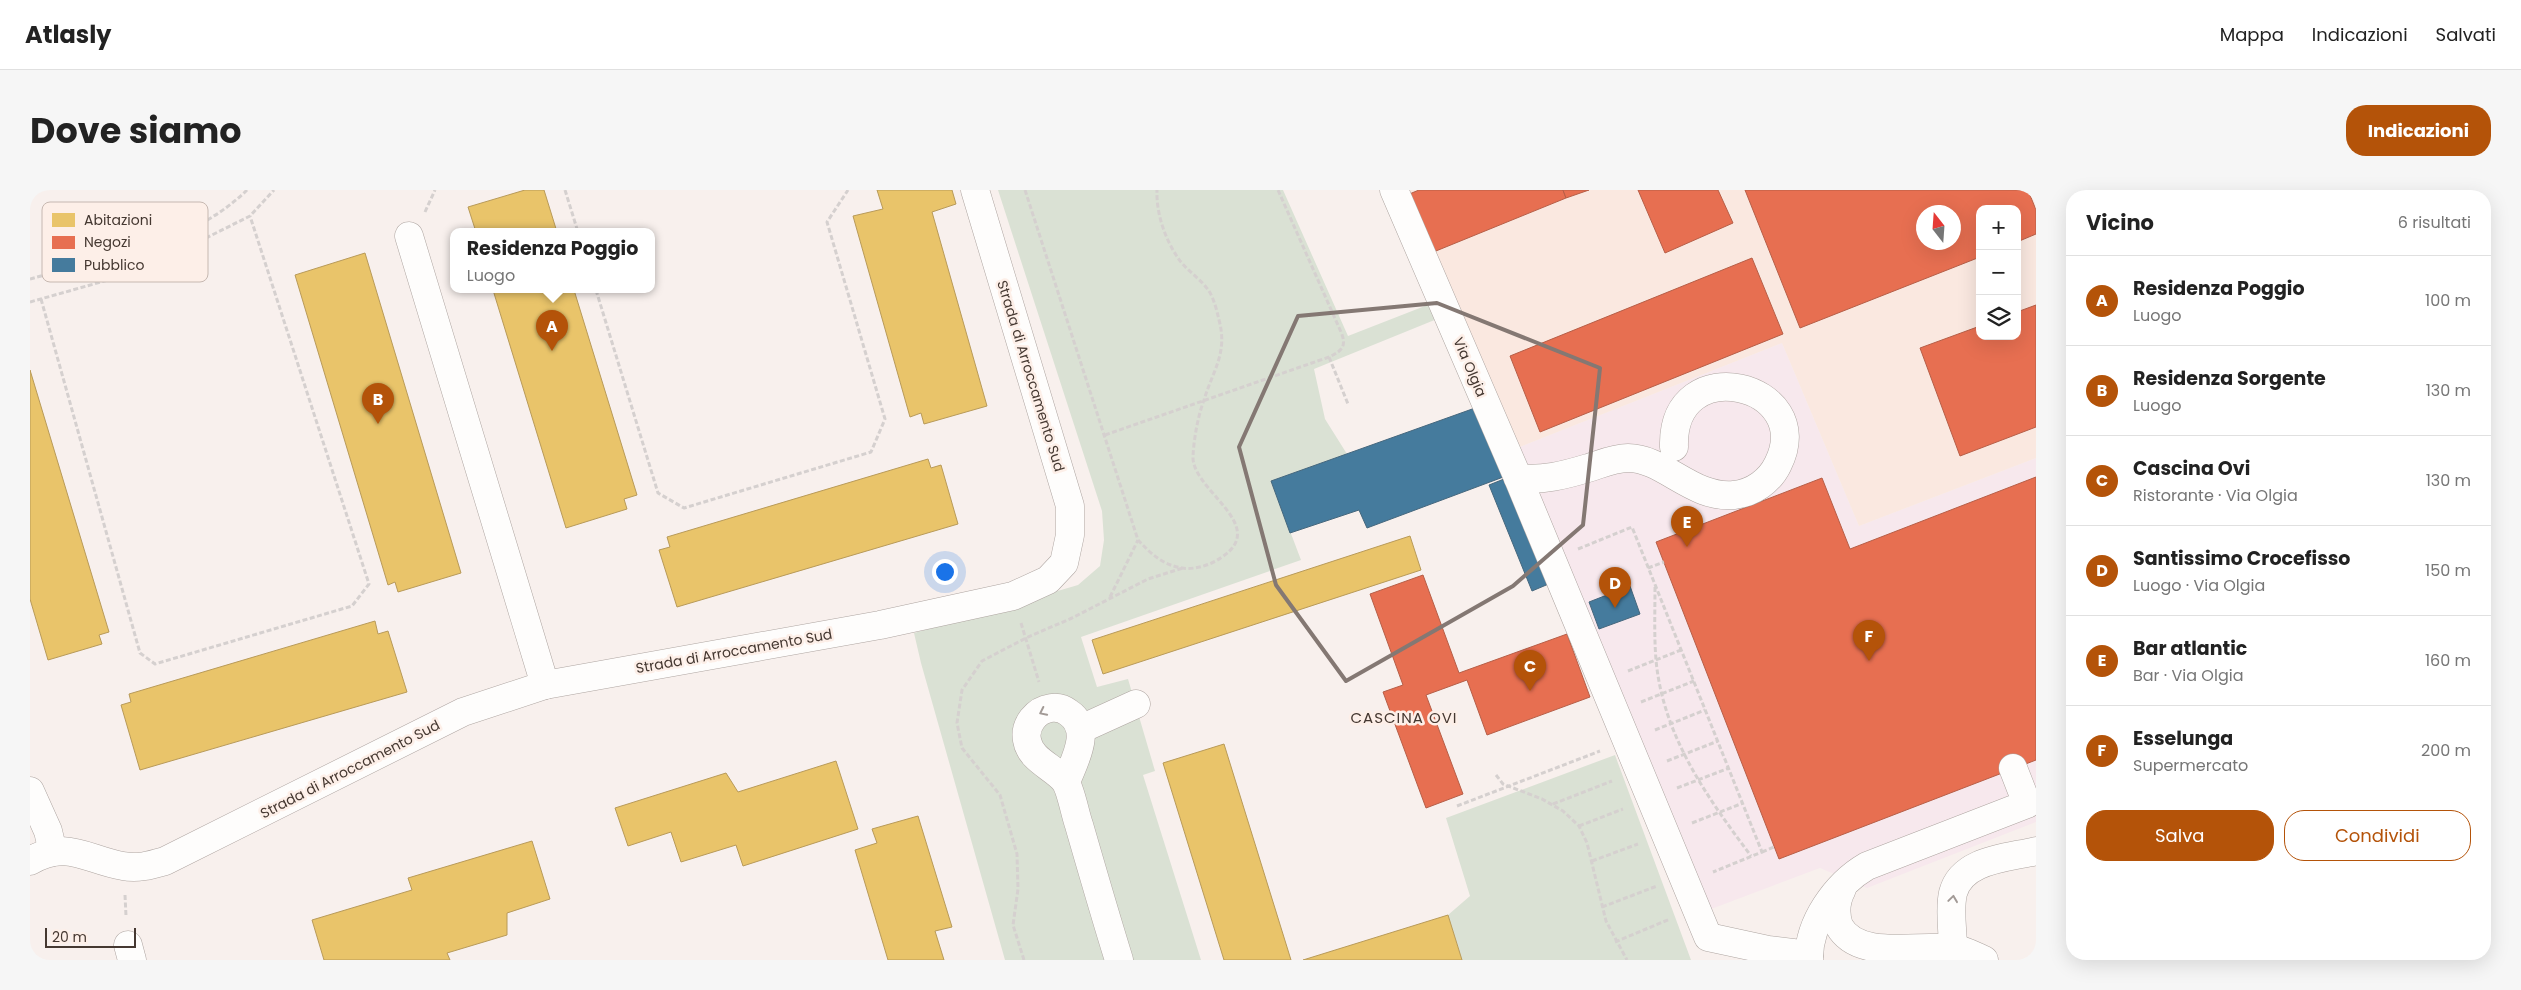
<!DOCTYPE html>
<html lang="it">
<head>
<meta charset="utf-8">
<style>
	:root { --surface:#fff; --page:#f6f6f6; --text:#222; --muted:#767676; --line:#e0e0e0; --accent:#b45309 }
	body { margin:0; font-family:Poppins,sans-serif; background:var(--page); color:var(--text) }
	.controls { position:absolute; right:15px; top:15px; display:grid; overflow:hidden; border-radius:10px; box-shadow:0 5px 20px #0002 }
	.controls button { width:45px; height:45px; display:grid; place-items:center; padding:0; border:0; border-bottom:1px solid var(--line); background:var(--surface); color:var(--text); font:25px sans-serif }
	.compass { position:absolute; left:1886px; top:15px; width:45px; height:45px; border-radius:50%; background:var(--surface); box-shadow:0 5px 20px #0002; rotate:343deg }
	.scale { position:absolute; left:15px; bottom:12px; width:91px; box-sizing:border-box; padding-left:5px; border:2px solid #453831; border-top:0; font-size:14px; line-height:18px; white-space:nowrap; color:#453831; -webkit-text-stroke:4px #fdefe8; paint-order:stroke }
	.you { position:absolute; left:914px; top:381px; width:18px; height:18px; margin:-12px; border:4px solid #fff; border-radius:50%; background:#1a73e8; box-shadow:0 0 0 8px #1a73e833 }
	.badge { display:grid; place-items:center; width:32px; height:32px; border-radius:50%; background:var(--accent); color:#fff; font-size:16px; font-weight:700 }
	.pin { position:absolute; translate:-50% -41px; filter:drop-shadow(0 1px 2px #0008) }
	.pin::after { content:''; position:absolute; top:26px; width:18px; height:15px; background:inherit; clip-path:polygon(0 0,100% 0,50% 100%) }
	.popup { position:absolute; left:420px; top:38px; width:205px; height:65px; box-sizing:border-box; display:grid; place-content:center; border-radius:10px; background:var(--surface); filter:drop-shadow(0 1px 4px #0005); font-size:16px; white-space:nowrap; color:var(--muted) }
	.popup b { font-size:19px; color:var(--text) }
	.popup::after { content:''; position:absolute; left:50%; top:100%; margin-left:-10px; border:10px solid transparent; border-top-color:var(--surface) }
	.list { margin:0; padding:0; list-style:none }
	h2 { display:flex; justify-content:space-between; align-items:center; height:65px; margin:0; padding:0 20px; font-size:21px }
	h2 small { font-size:16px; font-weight:400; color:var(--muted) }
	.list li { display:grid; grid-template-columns:32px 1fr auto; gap:15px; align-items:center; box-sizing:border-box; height:90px; padding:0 20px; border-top:1px solid var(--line) }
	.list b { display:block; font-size:19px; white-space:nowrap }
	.list p { margin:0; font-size:16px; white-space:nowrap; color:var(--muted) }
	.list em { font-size:16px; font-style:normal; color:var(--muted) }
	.actions { display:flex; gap:10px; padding:15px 20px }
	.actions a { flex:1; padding:11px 0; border:1px solid var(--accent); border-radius:20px; text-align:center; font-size:18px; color:var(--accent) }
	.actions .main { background:var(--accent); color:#fff }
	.icon { flex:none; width:28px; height:28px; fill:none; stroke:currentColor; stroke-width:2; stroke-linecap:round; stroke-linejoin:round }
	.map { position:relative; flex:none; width:2006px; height:770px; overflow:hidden; border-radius:20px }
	header { display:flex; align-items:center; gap:30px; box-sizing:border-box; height:70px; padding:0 25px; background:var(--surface); border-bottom:1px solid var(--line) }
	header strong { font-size:24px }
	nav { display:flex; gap:28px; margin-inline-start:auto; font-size:18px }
	.intro { display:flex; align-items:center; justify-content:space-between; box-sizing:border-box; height:120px; padding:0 30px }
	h1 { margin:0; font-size:35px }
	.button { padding:12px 22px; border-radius:20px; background:var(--accent); color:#fff; font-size:18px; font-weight:700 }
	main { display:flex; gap:30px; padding:0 30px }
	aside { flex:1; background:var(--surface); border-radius:20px; box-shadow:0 5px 20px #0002 }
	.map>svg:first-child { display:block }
</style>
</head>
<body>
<header>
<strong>Atlasly</strong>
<nav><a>Mappa</a><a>Indicazioni</a><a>Salvati</a></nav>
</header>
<div class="intro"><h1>Dove siamo</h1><a class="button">Indicazioni</a></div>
<main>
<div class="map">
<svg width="2006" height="770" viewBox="0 0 2006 770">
	<rect width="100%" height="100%" fill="#f8f0ed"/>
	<!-- commercial -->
	<path fill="#f7e8ed" d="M1752,153l77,183 177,-68v364l-169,66 -47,-20 -122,46 -191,-462z"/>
	<!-- built -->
	<path fill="#fae8e0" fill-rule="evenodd" d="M1364,0h642v268l-177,68 -77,-183 -275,109zM1950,19h37v127h-37zM1894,22h30v30h-30z"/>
	<!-- green -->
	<g fill="#dae1d4">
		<path d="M968,0h285l65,146 82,-32 7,15 -123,50 11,50 22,35 -76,27 30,79 -220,77 16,50 31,-8 27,92 -12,4 58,185h-196l-84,-297 -7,-30 164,-48 22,-19 4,-26 -2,-29z"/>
		<path d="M1585,565l76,205h-229l-14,-45 22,-19 -24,-78z"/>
	</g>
	<!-- homes -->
	<g fill="#e9c46a" stroke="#b89a59">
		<path d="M495,0h19l13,42h-81l-8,-25z"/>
		<path d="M847,0h75l4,14 -24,8 55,194 -63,18 -3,-11 -11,4 -57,-201 30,-7z"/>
		<path d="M335,63l96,320 -63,19 -3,-10 -7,3 -93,-310z"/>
		<path d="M463,100h81l63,205 -13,4 3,10 -61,19z"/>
		<path d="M0,180l79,262 -10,3 3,9 -54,16 -18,-61z"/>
		<path d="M898,269l3,9 10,-3 17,59 -281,83 -18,-57 11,-3 -3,-10z"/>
		<path d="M1380,346l11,34 -318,104 -11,-34z"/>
		<path d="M345,431l3,13 10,-3 19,61 -267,78 -19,-65 10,-3 -2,-8z"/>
		<path d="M1194,554l67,216h-67l-61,-197z"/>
		<path d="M806,571l22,68 -115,37 -7,-21 -55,17 -10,-30 -43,14 -13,-38 111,-35 12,19z"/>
		<path d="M888,626l34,111 -17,4 9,29h-56l-33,-110 22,-7 -5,-14z"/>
		<path d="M502,651l18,58 -43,14v22l-60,18 3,7h-126l-12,-40 100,-30 -4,-12z"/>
		<path d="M1418,725l14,45h-159z"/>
	</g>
	<!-- shops -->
	<g fill="#e76f51" stroke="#b65e47" fill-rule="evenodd">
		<path d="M1389,0h144l3,8 -135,55 -24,-58z"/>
		<path d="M1533,0h26l-23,8z"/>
		<path d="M1608,0h80l15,33 -68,30z"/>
		<path d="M1715,0h283l8,20v24l-19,8v-33h-37v48l-180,71zM1894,22h30v30h-30z"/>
		<path d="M1722,68l31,76 -243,98 -30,-76z"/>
		<path d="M2006,115v122l-76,29 -40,-108 60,-22v10h37v-24z"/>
		<path d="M2006,287v283l-257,99 -123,-317 166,-64 28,71z"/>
		<path d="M1393,385l36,98 108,-39 23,63 -103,38 -20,-55 -41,15 37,99 -37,14 -43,-116 20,-7 -33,-91z"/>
	</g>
	<!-- public -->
	<g fill="#457b9d" stroke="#45677d">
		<path d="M1445,218l31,68 -139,52 -8,-18 -69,23 -19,-52z"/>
		<path d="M1479,287l42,106 -19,8 -43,-106z"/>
		<path d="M1600,396l10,28 -41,15 -10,-27z"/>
	</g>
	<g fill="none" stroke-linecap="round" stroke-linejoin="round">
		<!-- minor casing -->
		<g stroke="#aea5a1" stroke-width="29">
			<g id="minor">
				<path d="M1364,0l124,288 190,459 60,13 41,5"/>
				<path d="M379,46l136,449"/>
				<path d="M1488,288c24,3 47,-3 70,-10 13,-4 26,-10 40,-10 36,0 64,41 106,37 19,-2 36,-14 44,-31 40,-80 -107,-116 -104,-17"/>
				<path d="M1051,539l55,-25"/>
				<path d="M1036,592c8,-21 27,-52 3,-69 -5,-4 -11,-6 -18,-5 -15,2 -27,17 -24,32 3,20 27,27 38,41 6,9 10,33 14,44 13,45 26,90 40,135"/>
				<path d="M0,601l18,40 5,21"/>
				<path d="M0,671c37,-22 57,-1 93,5 15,3 28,-1 42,-5l298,-149 82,-27 335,-60 133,-29 35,-16 16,-17 6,-28v-29l-95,-316"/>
				<path d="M1812,699c-6,11 -7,25 -3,37 19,34 75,19 112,22 11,1 22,7 33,12"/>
				<path d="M98,755l4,15"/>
				<path d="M1923,758c0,-17 -4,-38 0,-55 9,-34 55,-35 83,-42"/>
				<path d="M1779,770c-1,-37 27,-76 58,-94l160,-62 -14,-36"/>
			</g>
		</g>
		<!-- path -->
		<g stroke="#d5d0cf" stroke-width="3" stroke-dasharray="5 2.5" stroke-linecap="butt">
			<path d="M535,0l13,42"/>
			<path d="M995,0l113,350c13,14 25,25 44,28 13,2 29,-3 40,-11 48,-32 -31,-67 -29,-101 1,-18 5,-40 11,-56 9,-30 24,-47 15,-80 -2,-9 -5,-21 -10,-29 -8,-12 -23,-21 -31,-33 -13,-19 -22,-45 -21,-68"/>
			<path d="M395,22l10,-22"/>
			<path d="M0,89c73,-20 161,-34 217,-89"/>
			<path d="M566,100l62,203 26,15 187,-56 14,-33 -58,-197 21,-32"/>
			<path d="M11,109l99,354 15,11 197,-58 17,-22 -119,-368"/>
			<path d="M0,112l78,-22 68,-27 74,-37 24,-26"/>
			<path d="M1299,167l19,47"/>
			<path d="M1075,245l224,-78c13,-6 18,-11 12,-25l-63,-142"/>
			<path d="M1548,359l54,-22 130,325 -49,20"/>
			<path d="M1618,378l16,-6"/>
			<path d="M1625,397c0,24 -1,49 1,73 7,76 51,137 95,196"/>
			<path d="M1080,407l28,-57"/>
			<path d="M991,433l18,59"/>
			<path d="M1598,481l53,-21"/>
			<path d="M1611,512l53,-21"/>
			<path d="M1625,540l50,-20"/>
			<path d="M1637,571l51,-20"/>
			<path d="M1466,585l7,9 39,15 21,12 16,15 8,17 19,78 21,39"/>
			<path d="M1647,598l52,-20"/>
			<path d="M1523,614l59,-23"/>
			<path d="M1427,616l143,-55"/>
			<path d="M1662,633l51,-20"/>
			<path d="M1549,636l44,-17"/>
			<path d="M1732,662l12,-5"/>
			<path d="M1562,671l46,-17"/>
			<path d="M95,705l1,21"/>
			<path d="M1572,717l55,-21"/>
			<path d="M1585,752l55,-23"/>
			<path d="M994,770l-11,-35 5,-36 -1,-35 -17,-59 -38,-47 -5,-25 5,-33 20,-29 44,-23 46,-20 76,-39 35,-11"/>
		</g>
		<!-- minor -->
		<use href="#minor" stroke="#fefdfc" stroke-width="28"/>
	</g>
	<!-- one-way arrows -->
	<defs><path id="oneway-chevron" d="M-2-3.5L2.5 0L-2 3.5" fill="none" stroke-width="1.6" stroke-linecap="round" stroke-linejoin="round" transform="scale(1.25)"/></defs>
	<g stroke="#a29a96">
		<use href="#oneway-chevron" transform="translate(1013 522) rotate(154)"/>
		<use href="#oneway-chevron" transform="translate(1923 709) rotate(-82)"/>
	</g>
	<!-- marked area -->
	<path fill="none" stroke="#847873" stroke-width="4" stroke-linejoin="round" d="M1407,113l163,65 -17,157 -70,61 -167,95 -70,-96 -37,-138 59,-131z"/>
	<g text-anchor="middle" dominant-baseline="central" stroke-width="5" stroke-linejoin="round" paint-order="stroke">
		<!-- street labels -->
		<g font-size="14" fill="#453831" stroke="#fdefe8">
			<text transform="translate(1440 177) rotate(67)">Via Olgia</text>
			<text transform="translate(1001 186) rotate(73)">Strada di Arroccamento Sud</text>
			<text transform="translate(704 461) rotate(-10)">Strada di Arroccamento Sud</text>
			<text transform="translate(320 579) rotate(-27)">Strada di Arroccamento Sud</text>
		</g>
		<!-- neighbourhood labels -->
		<g font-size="15" letter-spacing="1" fill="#453831" stroke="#fdefe8">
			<text x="1374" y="527">CASCINA OVI</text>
		</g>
	</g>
	<!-- legend -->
	<rect x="12" y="12" width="166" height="80" rx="8" fill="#fdefe8" stroke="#c6b8b1" stroke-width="1"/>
	<rect x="22" y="23" width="23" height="14" fill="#e9c46a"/>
	<rect x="22" y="46" width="23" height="13" fill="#e76f51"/>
	<rect x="22" y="68" width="23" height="14" fill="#457b9d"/>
	<g font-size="14" fill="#453831">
		<text x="54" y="35">Abitazioni</text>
		<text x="54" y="57">Negozi</text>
		<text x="54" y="80">Pubblico</text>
	</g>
</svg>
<div class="controls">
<button>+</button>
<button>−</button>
<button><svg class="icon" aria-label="layers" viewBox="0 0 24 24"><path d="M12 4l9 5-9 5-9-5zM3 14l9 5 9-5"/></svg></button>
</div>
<svg class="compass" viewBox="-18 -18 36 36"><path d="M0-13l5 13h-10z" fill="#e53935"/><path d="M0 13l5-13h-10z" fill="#767676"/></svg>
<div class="scale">20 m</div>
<div class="you"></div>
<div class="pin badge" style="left:522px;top:161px">A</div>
<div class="popup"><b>Residenza Poggio</b>Luogo</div>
<div class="pin badge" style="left:348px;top:234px">B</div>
<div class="pin badge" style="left:1500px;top:501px">C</div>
<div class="pin badge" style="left:1585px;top:418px">D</div>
<div class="pin badge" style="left:1657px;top:357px">E</div>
<div class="pin badge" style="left:1839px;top:471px">F</div>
</div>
<aside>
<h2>Vicino<small>6 risultati</small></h2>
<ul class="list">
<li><span class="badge">A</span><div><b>Residenza Poggio</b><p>Luogo</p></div><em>100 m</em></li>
<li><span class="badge">B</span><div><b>Residenza Sorgente</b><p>Luogo</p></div><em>130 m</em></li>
<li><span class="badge">C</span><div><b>Cascina Ovi</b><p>Ristorante · Via Olgia</p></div><em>130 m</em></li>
<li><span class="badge">D</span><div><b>Santissimo Crocefisso</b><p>Luogo · Via Olgia</p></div><em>150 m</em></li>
<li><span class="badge">E</span><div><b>Bar atlantic</b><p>Bar · Via Olgia</p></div><em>160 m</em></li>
<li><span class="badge">F</span><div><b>Esselunga</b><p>Supermercato</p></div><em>200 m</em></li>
</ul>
<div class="actions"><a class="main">Salva</a><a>Condividi</a></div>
</aside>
</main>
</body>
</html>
